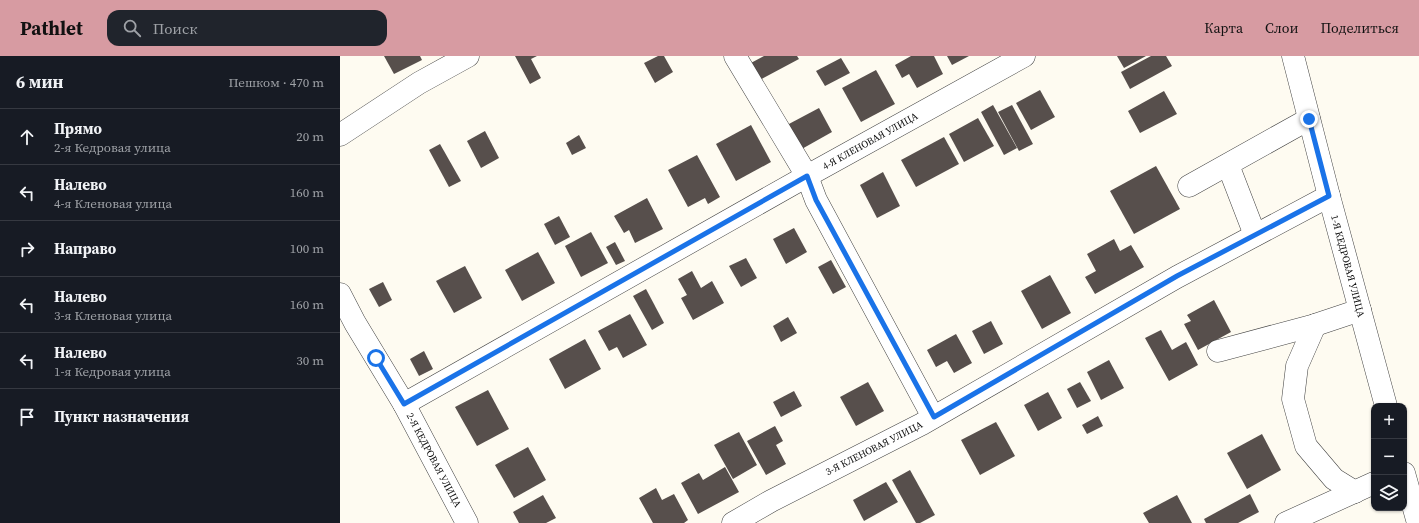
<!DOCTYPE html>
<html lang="ru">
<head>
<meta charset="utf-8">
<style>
	:root { --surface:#171b24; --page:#20242c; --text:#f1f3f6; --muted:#9ea1a6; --line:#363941; --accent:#d79ba2 }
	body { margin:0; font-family:"Source Serif 4",serif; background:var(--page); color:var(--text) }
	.controls { position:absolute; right:12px; bottom:12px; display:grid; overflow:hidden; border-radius:8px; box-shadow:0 1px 3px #0004 }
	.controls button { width:36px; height:36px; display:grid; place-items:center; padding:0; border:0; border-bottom:1px solid var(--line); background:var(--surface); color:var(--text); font:20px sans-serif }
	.stop { position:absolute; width:12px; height:12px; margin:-9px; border:3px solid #1a73e8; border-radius:50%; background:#fff }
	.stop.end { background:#1a73e8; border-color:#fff; box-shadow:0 1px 4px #0008 }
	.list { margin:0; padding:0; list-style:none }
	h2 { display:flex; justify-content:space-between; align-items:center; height:52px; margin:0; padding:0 16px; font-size:17px }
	h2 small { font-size:13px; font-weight:400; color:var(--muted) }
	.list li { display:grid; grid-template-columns:26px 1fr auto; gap:12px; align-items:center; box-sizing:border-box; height:56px; padding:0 16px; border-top:1px solid var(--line) }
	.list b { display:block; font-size:15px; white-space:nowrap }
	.list p { margin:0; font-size:13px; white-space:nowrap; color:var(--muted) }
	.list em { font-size:13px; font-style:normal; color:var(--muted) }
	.icon { flex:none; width:22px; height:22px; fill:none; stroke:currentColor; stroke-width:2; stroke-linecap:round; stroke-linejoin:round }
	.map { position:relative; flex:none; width:1079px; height:467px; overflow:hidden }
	header { display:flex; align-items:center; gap:24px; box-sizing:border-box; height:56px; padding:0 20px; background:var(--accent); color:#111 }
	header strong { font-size:19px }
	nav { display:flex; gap:22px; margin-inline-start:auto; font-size:14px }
	.search { width:280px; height:36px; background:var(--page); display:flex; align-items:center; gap:10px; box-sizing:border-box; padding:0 14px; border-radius:12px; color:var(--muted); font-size:15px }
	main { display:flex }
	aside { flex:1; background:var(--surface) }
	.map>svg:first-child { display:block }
</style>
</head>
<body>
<header>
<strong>Pathlet</strong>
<div class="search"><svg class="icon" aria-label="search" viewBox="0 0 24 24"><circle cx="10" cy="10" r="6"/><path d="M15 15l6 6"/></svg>Поиск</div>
<nav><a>Карта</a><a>Слои</a><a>Поделиться</a></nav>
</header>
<main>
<aside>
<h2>6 мин<small>Пешком · 470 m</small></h2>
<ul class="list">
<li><svg class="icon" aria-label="ahead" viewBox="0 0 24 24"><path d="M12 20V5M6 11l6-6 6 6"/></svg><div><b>Прямо</b><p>2-я Кедровая улица</p></div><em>20 m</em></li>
<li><svg class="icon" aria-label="left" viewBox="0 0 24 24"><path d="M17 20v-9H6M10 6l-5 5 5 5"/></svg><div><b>Налево</b><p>4-я Кленовая улица</p></div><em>160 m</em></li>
<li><svg class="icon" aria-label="right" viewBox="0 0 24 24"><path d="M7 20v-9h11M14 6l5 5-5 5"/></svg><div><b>Направо</b></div><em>100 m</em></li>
<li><svg class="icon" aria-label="left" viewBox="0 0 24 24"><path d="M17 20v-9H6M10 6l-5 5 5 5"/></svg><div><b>Налево</b><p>3-я Кленовая улица</p></div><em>160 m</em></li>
<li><svg class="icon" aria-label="left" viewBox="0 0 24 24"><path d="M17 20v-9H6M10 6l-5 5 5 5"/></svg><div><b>Налево</b><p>1-я Кедровая улица</p></div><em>30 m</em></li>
<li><svg class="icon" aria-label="arrive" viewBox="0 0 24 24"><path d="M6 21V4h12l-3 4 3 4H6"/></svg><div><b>Пункт назначения</b></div></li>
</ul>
</aside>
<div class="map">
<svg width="1079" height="467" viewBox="0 0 1079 467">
	<rect width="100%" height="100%" fill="#fefbf1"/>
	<!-- building -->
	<g fill="#574f4c">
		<path d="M44,0h36l2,4 -28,14z"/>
		<path d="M175,0h22l-6,3 10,19 -11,6z"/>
		<path d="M318,0h6l9,16 -18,11 -11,-20z"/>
		<path d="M424,0h33l2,3 -41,22 -9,-17z"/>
		<path d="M571,0h23l9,18 -26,14 -8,-14 -7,4 -7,-13z"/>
		<path d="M607,0h22l-17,9z"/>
		<path d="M777,0h29l-22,12z"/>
		<path d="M811,0h15l6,10 -42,23 -9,-17z"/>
		<path d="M501,2l9,15 -25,13 -9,-15z"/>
		<path d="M536,14l19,34 -34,18 -19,-34z"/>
		<path d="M700,34l15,27 -24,13 -15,-27z"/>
		<path d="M824,35l13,23 -37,19 -12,-22z"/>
		<path d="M653,49l24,43 -13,7 -23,-43z"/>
		<path d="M672,49l21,39 -14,7 -21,-39z"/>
		<path d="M479,52l13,24 -32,18 -13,-25z"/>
		<path d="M638,62l16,28 -30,16 -15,-28z"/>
		<path d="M411,69l20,37 -35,19 -20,-37z"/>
		<path d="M145,75l14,27 -18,10 -14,-27z"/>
		<path d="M239,79l7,13 -14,7 -6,-12z"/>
		<path d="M604,81l15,27 -43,23 -15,-27z"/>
		<path d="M100,88l21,37 -12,6 -20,-37z"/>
		<path d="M357,99l23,42 -12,7 -3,-6 -17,9 -20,-37z"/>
		<path d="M816,110l24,43 -46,25 -24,-43z"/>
		<path d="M543,116l17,34 -23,12 -17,-33z"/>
		<path d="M307,142l16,31 -28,14 -6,-13 -5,3 -10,-17z"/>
		<path d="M219,160l11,21 -15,8 -11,-21z"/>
		<path d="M454,172l13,24 -21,12 -13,-25z"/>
		<path d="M251,176l17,31 -27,14 -16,-31z"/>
		<path d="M774,183l6,12 11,-6 13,22 -49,27 -10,-17 11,-6 -9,-17z"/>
		<path d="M275,186l10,19 -9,4 -10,-18z"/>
		<path d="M198,196l17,31 -33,18 -17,-31z"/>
		<path d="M406,202l11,20 -16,9 -12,-21z"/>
		<path d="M491,204l15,27 -13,7 -15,-27z"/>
		<path d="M125,210l17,32 -28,15 -18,-32z"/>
		<path d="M352,215l9,17 11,-7 12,22 -31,17 -12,-22 6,-3 -9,-16z"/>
		<path d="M710,219l21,38 -29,16 -21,-38z"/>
		<path d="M43,226l9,18 -13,7 -10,-18z"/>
		<path d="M306,233l18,34 -12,7 -19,-34z"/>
		<path d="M874,244l17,32 -33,18 -14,-26 7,-3 -4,-6z"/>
		<path d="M290,258l17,31 -24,13 -6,-11 -8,4 -11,-20z"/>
		<path d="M448,261l9,16 -16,9 -8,-16z"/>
		<path d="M651,265l12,23 -19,10 -12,-23z"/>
		<path d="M821,274l11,20 14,-8 12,23 -29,16 -24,-43z"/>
		<path d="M616,278l16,29 -18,10 -7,-12 -11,6 -9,-17z"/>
		<path d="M245,283l16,30 -36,20 -16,-30z"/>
		<path d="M84,295l9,18 -14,7 -9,-17z"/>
		<path d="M769,304l15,28 -23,12 -14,-28z"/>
		<path d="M528,326l16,29 -28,15 -16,-29z"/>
		<path d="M740,326l11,19 -14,7 -10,-19z"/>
		<path d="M148,334l21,39 -32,17 -22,-39z"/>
		<path d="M454,335l8,15 -21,11 -8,-15z"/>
		<path d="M708,336l14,26 -24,13 -14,-26z"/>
		<path d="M758,360l5,10 -16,8 -5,-9z"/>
		<path d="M656,366l19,34 -35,19 -19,-35z"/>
		<path d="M435,370l8,15 -7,4 10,19 -20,11 -19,-34z"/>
		<path d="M399,376l18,33 -24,14 -19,-34z"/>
		<path d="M922,378l19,36 -34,19 -20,-36z"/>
		<path d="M188,391l18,33 -32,18 -19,-33z"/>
		<path d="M385,411l14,25 -41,22 -17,-31 18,-10 4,7z"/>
		<path d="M570,414l25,45 -15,8h-4l-24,-43z"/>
		<path d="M546,426l12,20 -34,19 -11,-21z"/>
		<path d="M316,432l6,12 12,-6 14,26 -4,3h-31l-14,-25z"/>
		<path d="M910,438l9,18 -21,11h-32l-2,-4z"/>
		<path d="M203,439l13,23 -10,5h-27l-6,-11z"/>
		<path d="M837,439l15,28h-43l-6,-10z"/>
	</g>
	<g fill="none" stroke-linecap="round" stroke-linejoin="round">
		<!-- minor casing -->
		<g stroke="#424242" stroke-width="23">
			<g id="minor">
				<path d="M395,0l72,120 9,24 117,217"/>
				<path d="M953,0l36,140 57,210"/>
				<path d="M0,79l79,-52 49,-27"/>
				<path d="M888,109l27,70"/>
				<path d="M849,130l120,-67"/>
				<path d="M0,238l15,29 49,81 63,119"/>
				<path d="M975,269l-18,41 -4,33 13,47 28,33 21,13"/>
				<path d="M878,295l97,-26 45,-15"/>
				<path d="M64,348l403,-228 217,-120"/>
				<path d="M1064,417l14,50"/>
				<path d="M393,467l38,-22 151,-77 255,-147 152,-81"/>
				<path d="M946,467l88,-40"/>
			</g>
		</g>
		<!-- minor -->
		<use href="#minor" stroke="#fff" stroke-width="22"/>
	</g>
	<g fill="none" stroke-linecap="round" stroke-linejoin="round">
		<!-- route -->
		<path stroke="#1a73e8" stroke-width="5" d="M36,302l28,46 403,-228 9,24 118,217 243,-141 152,-80 -20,-77"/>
	</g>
	<g text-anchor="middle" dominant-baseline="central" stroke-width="4" stroke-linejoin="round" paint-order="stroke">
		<!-- street labels -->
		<g font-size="10" fill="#0f0f0f" stroke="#fff">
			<text transform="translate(530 85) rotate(-29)">4-Я КЛЕНОВАЯ УЛИЦА</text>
			<text transform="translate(1008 210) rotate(75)">1-Я КЕДРОВАЯ УЛИЦА</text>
			<text transform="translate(534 392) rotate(-27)">3-Я КЛЕНОВАЯ УЛИЦА</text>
			<text transform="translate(94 404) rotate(62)">2-Я КЕДРОВАЯ УЛИЦА</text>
		</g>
	</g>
</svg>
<div class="controls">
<button>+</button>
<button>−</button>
<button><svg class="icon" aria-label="layers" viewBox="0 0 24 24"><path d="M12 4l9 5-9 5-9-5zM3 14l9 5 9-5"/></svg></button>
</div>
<div class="stop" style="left:36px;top:302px"></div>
<div class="stop end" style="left:969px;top:63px"></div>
</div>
</main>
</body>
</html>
